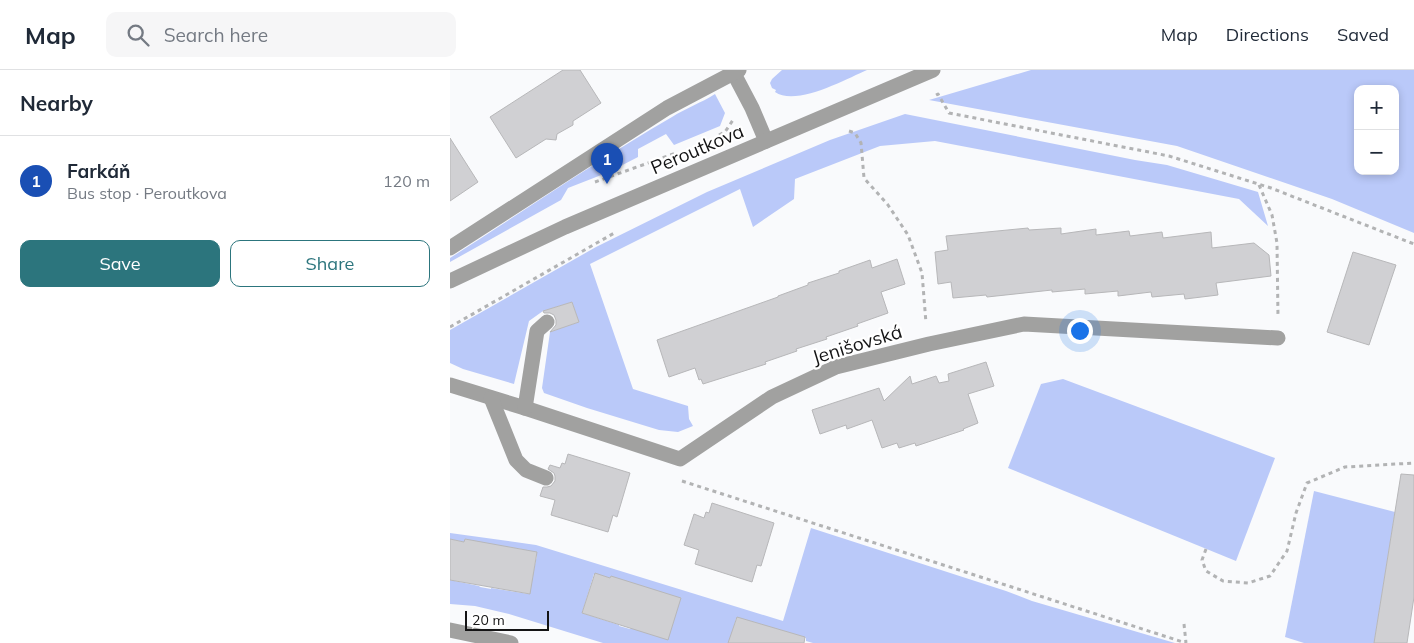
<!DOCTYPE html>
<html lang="en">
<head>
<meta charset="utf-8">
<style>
	:root { --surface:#fff; --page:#f6f6f7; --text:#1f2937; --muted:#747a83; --line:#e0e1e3; --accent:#2c757d }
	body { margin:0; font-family:Mulish,sans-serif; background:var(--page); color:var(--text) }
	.controls { position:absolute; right:15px; top:15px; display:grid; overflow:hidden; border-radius:10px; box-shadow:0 2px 8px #0003 }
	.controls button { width:45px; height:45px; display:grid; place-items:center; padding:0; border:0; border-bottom:1px solid var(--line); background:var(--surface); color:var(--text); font:25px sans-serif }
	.scale { position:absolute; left:15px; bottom:12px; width:84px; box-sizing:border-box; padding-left:5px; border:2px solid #141415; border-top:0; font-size:14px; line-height:18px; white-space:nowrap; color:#141415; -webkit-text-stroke:4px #fff; paint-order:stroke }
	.you { position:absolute; left:629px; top:260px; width:18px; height:18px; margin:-12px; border:4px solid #fff; border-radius:50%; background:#1a73e8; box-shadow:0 0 0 8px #1a73e833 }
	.badge { display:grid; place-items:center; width:32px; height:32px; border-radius:50%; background:var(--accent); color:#fff; font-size:16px; font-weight:700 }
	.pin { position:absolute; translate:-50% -41px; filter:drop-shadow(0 1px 2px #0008) }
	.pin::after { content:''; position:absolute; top:26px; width:18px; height:15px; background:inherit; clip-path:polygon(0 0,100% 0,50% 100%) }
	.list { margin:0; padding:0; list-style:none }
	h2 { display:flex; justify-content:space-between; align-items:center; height:65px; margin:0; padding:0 20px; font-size:21px }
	h2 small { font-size:16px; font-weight:400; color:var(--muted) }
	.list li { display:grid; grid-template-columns:32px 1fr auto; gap:15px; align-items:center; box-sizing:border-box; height:90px; padding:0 20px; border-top:1px solid var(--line) }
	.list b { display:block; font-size:19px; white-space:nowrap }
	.list p { margin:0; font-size:16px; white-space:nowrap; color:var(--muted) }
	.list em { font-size:16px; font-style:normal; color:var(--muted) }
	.actions { display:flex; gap:10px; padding:15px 20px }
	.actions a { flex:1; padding:11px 0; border:1px solid var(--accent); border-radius:10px; text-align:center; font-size:18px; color:var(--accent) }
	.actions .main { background:var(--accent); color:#fff }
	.icon { flex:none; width:28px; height:28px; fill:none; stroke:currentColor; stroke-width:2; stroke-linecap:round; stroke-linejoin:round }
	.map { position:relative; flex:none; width:964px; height:573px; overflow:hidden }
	header { display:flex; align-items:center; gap:30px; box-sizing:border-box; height:70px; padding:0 25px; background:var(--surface); border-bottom:1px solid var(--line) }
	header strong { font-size:24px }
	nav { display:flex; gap:28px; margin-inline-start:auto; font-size:18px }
	.search { width:350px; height:45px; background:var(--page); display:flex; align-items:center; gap:12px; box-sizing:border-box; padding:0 18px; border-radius:10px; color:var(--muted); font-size:19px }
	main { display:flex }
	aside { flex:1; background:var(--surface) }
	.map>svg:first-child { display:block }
</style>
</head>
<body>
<header>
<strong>Map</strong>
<div class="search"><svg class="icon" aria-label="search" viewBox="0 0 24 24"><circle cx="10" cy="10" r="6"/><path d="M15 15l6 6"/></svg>Search here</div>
<nav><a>Map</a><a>Directions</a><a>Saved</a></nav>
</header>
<main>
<aside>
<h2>Nearby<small></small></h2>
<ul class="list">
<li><span class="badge" style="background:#1a4fb4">1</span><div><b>Farkáň</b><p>Bus stop · Peroutkova</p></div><em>120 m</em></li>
</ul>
<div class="actions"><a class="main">Save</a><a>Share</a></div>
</aside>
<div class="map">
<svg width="964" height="573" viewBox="0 0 964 573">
	<rect width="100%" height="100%" fill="#f9fafc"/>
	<!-- green -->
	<g fill="#bac9f9" fill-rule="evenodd">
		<path d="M332,0h85c-21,9 -71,37 -92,22l1,-2 -4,-2 -2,-5 2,-4z"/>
		<path d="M581,0h383v163l-82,-34 -155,-53 -248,-46zM908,19h37v82h-37z"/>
		<path d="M265,24l10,19 -5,13 -46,19 -8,-11 -28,15v8l-29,15 -41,16 -7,12 -111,62v-4c74,-47 146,-97 222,-141 14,-9 29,-14 43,-23z"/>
		<path d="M455,44l230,46 32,5 91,27 10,34 -29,-27 -304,-58 -55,5 -85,33 -1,20 -41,28 -13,-38 -150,75 43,125 55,17 1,13 4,7 -15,6 -19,-2 -72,-22 -43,-15 -2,-5 8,-56 29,-10 -7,-20 -29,9 -14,10 -15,63 -51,-15 -13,-6v-33l146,-83 111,-55 123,-52z"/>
		<path d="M613,309l212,79 -39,103 -228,-93 33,-84z"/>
		<path d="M864,421l81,21 -21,131h-70l-19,-6z"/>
		<path d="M361,458l195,63 26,10 143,42h-362l-7,-2v-3l-53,-16 -17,-3 -7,24h-126l-94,-29 -34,-8 -25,-2v-24l29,6 1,1 11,2v-1l38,6 8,-39 -16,-6 -13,-2 -1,2 -42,-10 -1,3 -14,-3v-6l86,12 247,76zM144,504l16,4 1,-2 20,52 -1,1 -11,-3v-1l-37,-12z"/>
	</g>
	<!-- building -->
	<g fill="#d0d0d3" stroke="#b7b7b9">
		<path d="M113,0h17l21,33 -28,18v4l-16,9 -1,6 -10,-1 -30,19 -26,-41z"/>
		<path d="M0,68l28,44 -28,19z"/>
		<path d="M578,158l1,2 32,-2v6l35,-5v6l33,-4 1,5 32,-4 1,6 48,-6 1,16 42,-5 15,12 2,21 -55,7 2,12 -33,4 -1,-5 -32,3 -1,-5 -33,4v-5l-33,3v-5l-33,3v-2l-65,7 -1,-2 -33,3 -2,-16 -13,2 -3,-32 13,-2 -2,-14z"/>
		<path d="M903,182l43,13 -27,80 -42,-13z"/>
		<path d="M447,189l8,25 -24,8 7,21 -31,11 1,2 -32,11 1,2 -31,10 1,2 -32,11 1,2 -63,20 -2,-5 -2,1 -4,-12 -26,9 -12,-37 121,-43v-1l30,-11v-2l31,-10v-2l31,-11 2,8z"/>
		<path d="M122,232l7,20 -29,10 6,-7v-5l-2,-5 -4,-2h-6l-1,-2z"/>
		<path d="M536,292l8,24 -26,8 10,29 -15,6 1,1 -48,16 -1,-3 -16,5 -2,-5 -15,5 -10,-28 -25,9 -1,-4 -26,9 -8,-24 67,-22 5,13 26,-25 2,8 24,-8 3,7 10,-2 -1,-7z"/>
		<path d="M118,384l62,19 -13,44 -4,-2 -5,17 -57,-17 4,-15 -15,-4 3,-9h4l4,-1 4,-5v-5l-1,-3 -6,-4 2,-4 10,3 2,-5 3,1z"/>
		<path d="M951,404l13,1v122l-7,46h-33z"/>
		<path d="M262,433l62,20 -13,43 -4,-1 -5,17 -57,-18 4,-14 -15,-5 10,-31 10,4 2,-6 3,1z"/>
		<path d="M0,469l14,3 1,-3 72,13 -7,42 -80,-14z"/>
		<path d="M145,503l15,5 1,-2 70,22 -13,42 -86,-27z"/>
		<path d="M287,547l68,20 -1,6h-76z"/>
	</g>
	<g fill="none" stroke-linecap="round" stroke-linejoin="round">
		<!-- path -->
		<g stroke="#b2b3b4" stroke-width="3" stroke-dasharray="4 4" stroke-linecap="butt">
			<path d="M486,25l2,-1 11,19 220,43 102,32 143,56"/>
			<path d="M399,61l6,2 6,10 3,35 24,27 20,30 14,38 4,50"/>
			<path d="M269,65l6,-3 8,-12"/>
			<path d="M145,112l81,-29"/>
			<path d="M809,115l13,30 5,28 1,74"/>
			<path d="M0,257l166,-95"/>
			<path d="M232,411l504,162"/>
			<path d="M756,479l-4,11 4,11 17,10 25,2 22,-7 17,-25 9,-38 11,-30 38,-16 69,-4"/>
			<path d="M734,554l2,19"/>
		</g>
		<!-- minor -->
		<g stroke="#a1a1a0" stroke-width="15">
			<path d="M282,0l20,38 14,33"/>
			<path d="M0,178l217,-140 72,-38"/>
			<path d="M0,211l115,-54 368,-157"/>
			<path d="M0,315l75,23 155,51 92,-62 64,-30 93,-23 95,-20 254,14"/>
			<path d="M41,328l25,62 10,10 20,8"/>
			<path d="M75,338l12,-77 10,-9"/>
			<path d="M0,560l61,13"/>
		</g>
	</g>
	<g text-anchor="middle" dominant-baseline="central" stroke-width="4.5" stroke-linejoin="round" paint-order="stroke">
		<!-- street labels -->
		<g font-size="19" fill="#141415" stroke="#fff">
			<text transform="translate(247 79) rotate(-23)">Peroutkova</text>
			<text transform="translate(407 274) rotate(-17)">Jenišovská</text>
		</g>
	</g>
</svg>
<div class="controls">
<button>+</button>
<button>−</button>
</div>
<div class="scale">20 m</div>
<div class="you"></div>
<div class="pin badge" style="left:157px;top:114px;background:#1a4fb4">1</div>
</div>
</main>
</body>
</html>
